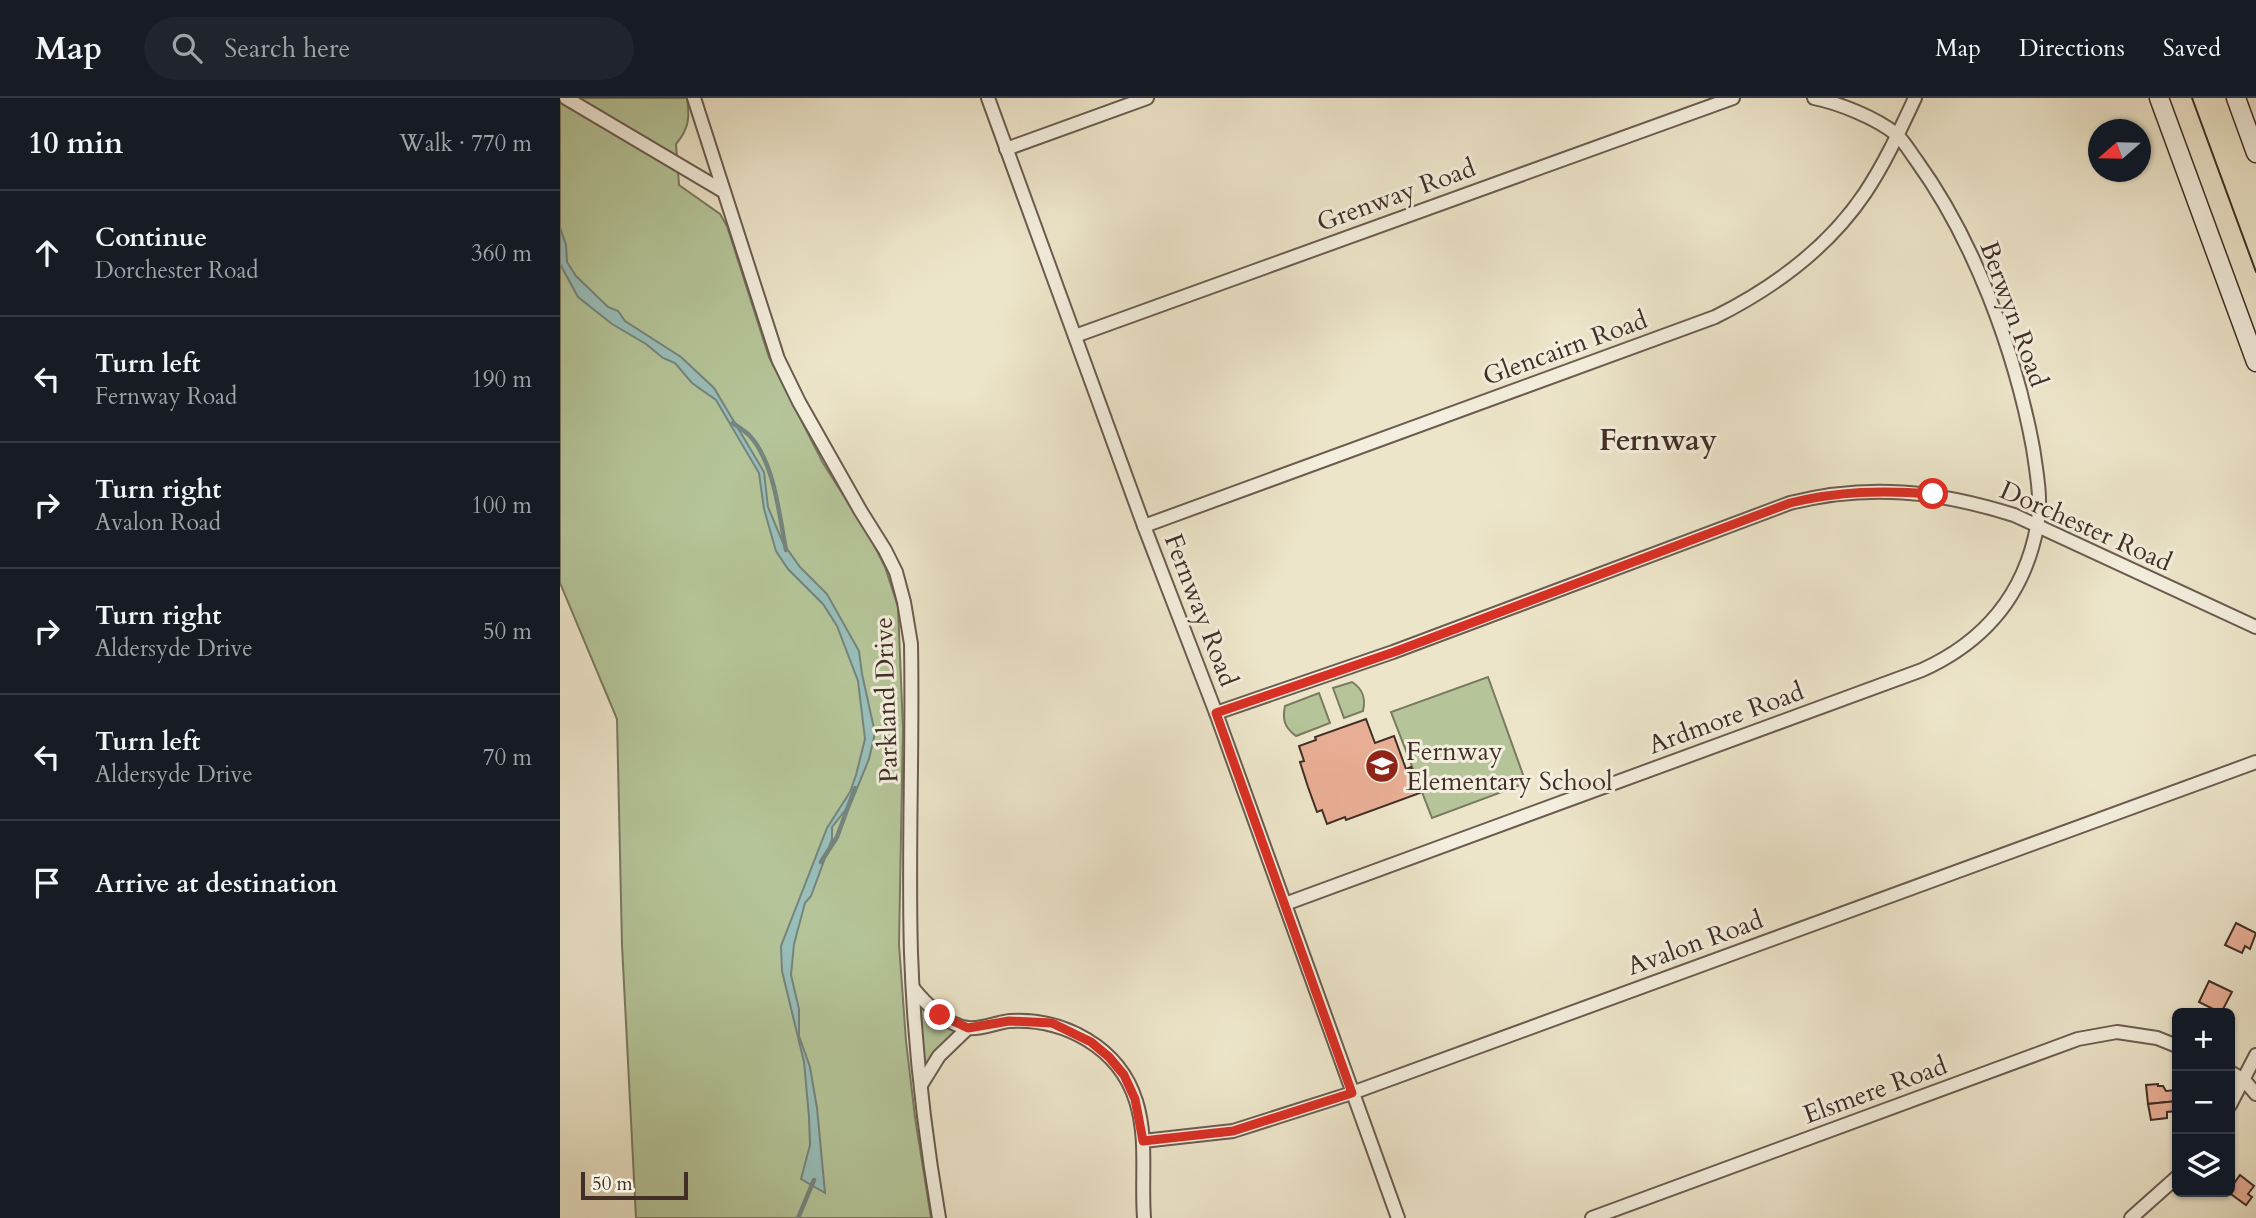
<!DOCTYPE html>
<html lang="en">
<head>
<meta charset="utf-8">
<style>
	:root { --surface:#171b24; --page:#20242c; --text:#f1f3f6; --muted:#9ea1a6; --line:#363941 }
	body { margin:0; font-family:Cardo,serif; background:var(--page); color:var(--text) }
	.controls { position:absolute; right:21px; bottom:21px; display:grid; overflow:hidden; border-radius:10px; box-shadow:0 2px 5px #0004 }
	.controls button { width:63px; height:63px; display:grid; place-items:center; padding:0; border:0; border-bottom:2px solid var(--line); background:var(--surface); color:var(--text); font:35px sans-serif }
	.compass { position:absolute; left:1528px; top:21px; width:63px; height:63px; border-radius:50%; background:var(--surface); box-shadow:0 2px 5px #0004; rotate:250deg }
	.scale { position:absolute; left:21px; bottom:18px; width:107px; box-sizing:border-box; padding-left:7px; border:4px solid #402e27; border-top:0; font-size:19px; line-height:24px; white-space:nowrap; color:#402e27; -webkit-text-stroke:5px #f3eedd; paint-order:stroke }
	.stop { position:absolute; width:21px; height:21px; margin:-16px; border:5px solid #d93025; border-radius:50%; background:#fff }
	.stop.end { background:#d93025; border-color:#fff; box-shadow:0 2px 7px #0008 }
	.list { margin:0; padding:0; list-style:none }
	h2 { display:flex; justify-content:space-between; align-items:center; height:91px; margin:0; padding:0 28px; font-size:30px }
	h2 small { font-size:23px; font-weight:400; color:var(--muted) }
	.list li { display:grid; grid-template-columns:46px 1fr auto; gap:21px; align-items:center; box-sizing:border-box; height:126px; padding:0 28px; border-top:2px solid var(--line) }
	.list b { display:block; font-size:26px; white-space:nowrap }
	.list p { margin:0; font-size:23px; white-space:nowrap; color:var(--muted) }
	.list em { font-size:23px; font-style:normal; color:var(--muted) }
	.icon { flex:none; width:38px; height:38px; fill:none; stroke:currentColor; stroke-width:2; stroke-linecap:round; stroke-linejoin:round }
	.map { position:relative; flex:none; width:1696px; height:1120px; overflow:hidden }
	header { display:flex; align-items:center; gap:42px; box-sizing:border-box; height:98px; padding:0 35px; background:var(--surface); border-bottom:2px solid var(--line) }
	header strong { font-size:33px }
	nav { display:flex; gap:38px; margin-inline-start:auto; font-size:24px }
	.search { width:490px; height:63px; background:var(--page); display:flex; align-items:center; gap:18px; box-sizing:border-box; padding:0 24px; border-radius:38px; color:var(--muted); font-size:26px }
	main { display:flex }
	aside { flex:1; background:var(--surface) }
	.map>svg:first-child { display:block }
</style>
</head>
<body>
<header>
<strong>Map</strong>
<div class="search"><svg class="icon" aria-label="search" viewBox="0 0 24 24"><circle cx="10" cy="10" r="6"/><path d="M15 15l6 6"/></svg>Search here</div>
<nav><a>Map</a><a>Directions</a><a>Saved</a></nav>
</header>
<main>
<aside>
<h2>10 min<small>Walk · 770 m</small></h2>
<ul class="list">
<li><svg class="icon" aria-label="ahead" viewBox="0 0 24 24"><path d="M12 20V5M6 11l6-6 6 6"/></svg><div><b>Continue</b><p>Dorchester Road</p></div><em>360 m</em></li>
<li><svg class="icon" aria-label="left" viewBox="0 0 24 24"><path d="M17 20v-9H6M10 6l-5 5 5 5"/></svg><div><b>Turn left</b><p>Fernway Road</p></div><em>190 m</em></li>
<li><svg class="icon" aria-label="right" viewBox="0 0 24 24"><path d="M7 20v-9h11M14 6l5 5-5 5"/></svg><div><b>Turn right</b><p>Avalon Road</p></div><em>100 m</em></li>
<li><svg class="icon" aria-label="right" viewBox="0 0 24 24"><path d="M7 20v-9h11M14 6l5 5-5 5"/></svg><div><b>Turn right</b><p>Aldersyde Drive</p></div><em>50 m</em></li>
<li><svg class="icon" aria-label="left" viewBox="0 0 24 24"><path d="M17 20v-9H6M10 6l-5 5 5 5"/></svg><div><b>Turn left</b><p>Aldersyde Drive</p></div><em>70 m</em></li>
<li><svg class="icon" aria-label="arrive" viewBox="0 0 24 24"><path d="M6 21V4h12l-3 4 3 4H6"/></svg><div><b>Arrive at destination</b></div></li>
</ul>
</aside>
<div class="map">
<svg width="1696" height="1120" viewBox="0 0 1696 1120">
	<rect width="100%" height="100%" fill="#ede5ca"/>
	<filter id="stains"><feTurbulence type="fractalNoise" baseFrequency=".00286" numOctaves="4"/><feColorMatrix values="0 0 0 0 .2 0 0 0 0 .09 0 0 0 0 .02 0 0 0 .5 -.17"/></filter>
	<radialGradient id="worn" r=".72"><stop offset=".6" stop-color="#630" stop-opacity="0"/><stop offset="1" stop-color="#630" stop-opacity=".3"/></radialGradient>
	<!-- green -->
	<g fill="#b5c599" stroke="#7a7a60" stroke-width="2">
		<path d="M0,0h127c3,19 2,31 -11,46l3,41 41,29 7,12 42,131 54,106 48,76 14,28 13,40 5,122 -4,215 7,97 9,76 16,101h-295l-14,-273 -5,-226 -57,-136z"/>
		<path d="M928,579l38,106 -94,35 -41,-106z"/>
		<path d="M792,584c11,7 14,16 11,29l-19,7 -11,-30z"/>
		<path d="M759,595l11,30 -34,13c-11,-8 -14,-16 -11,-30z"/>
		<path d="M353,890l55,40 -47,57z"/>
	</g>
	<!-- water -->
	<path fill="#99bfba" stroke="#75857f" stroke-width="2" d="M0,129l6,18 1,17 9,14 32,31 10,4 7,10 56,36 33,31 50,84 4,35 15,36 17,24 27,27 32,57 3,23 13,59 -6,26 -18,44 -19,24v12l-21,57 -6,7 -11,41 -3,31 8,34v27l11,31 7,41 8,85 -24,-14 9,-34 -1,-28 -5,-55 -22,-91 -1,-25 46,-118 23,-36 6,-17 9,-36 -7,-58 -21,-55 -14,-22 -35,-35 -12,-18 -12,-42 -5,-36 -43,-73 -24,-17 -17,-20 -12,-5 -17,-14 -34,-20 -34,-27 -18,-33z"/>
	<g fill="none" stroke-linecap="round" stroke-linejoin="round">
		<!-- stream -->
		<g stroke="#75857f" stroke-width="4.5">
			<path d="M173,325c5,4 12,8 17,13 25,28 29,79 36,114"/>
			<path d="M261,764l16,-25 18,-49"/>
			<path d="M238,1120l16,-38"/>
		</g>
	</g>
	<!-- building -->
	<g fill="#e8ae95" stroke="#402e27" stroke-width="2">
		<path d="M806,621l9,24 19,-7 12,33 5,-2 9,26 -74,27 -1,-3 -18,7 -5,-14 -5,2 -9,-25 -8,-25 4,-1 -5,-15 17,-6 -1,-3z"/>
		<path d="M1676,825l20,10 -6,16 -5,-3 -3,7 -17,-8z"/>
		<path d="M1649,883l23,11 -11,21 -22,-11z"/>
		<path d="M1598,986v2h5l3,5 10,-1 1,11 -29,3 -2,-19z"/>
		<path d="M1617,1003v10l-10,1v6l-16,2 -3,-16z"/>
		<path d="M1680,1077l14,11 -6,8 4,3 -6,8 -18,-13z"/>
	</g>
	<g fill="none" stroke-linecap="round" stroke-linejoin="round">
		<!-- street casing -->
		<g stroke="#6b5c50" stroke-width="16">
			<g id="street">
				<path d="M6,0l157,93"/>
				<path d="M134,0l84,261 21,43 61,108 25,40 11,22 8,30 7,42c2,103 -3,207 0,309 3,89 13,177 28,265"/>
				<path d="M428,0l156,428 72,187 182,505"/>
				<path d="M446,51l141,-51"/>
				<path d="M515,238l658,-238"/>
				<path d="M584,428l571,-209c58,-29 113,-69 150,-124 20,-30 35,-63 50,-95"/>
				<path d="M656,615l177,-61 397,-149c79,-20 147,-12 224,12l242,112"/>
				<path d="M725,806l637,-234c62,-28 102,-75 115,-143 5,-27 0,-52 -4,-79 -18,-97 -59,-208 -117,-288 -6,-8 -12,-19 -20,-26 -20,-16 -57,-31 -82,-36"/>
				<path d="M353,890c12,15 35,38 55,40 13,2 29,-6 42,-7 54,-3 109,26 126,80 12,38 5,78 8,117"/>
				<path d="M1670,974l14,8 12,14"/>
				<path d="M361,987l18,-29 29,-28"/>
				<path d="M1670,1007l26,-50"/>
				<path d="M583,1043l90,-10 119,-38 904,-331"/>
				<path d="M1032,1120l486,-179 39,-7 40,6 20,8"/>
				<path d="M1571,1120l46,-41"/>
			</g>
		</g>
		<!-- secondary casing -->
		<g stroke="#402e27" stroke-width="21">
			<g id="secondary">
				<path d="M1599,0l97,264"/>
				<path d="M1676,0l20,55"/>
			</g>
		</g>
		<!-- street -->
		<use href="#street" stroke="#f3eedd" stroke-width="12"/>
		<!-- secondary -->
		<use href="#secondary" stroke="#f3eedd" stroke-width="18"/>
		<!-- tram -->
		<path stroke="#402e27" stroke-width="2" d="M1632,0l64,174"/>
	</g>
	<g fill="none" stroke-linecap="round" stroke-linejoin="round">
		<!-- route -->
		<path stroke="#d93025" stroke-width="9" d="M380,917l28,13 41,-7 43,2 39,19 18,15 15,18 11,24 8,42 90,-10 119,-38 -136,-380 178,-61 396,-149c49,-12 93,-13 143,-9"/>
	</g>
	<!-- icons -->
	<defs>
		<g id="school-disc" transform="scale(1.75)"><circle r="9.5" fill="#8f2418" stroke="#f3eedd"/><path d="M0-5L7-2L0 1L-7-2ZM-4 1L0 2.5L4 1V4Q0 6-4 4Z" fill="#fff"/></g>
	</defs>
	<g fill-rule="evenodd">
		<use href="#school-disc" x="822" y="668"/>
	</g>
	<g text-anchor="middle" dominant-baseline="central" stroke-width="6" stroke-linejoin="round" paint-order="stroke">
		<!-- street labels -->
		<g font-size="26" fill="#402e27" stroke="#f3eedd">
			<text transform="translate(836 97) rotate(-20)">Grenway Road</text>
			<text transform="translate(1454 216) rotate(70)">Berwyn Road</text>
			<text transform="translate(1005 250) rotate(-20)">Glencairn Road</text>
			<text transform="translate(1526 428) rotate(24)">Dorchester Road</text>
			<text transform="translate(641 512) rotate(69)">Fernway Road</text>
			<text transform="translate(326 602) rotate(-92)">Parkland Drive</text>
			<text transform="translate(1166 620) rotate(-20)">Ardmore Road</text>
			<text transform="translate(1135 845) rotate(-20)">Avalon Road</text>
			<text transform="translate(1315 992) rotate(-20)">Elsmere Road</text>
		</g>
		<!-- poi labels -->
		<g font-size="26" fill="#402e27" stroke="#f3eedd" text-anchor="start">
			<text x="846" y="653">Fernway<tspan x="846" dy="30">Elementary School</tspan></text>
		</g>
		<!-- quarter labels -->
		<g font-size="30" font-weight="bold" fill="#402e27" stroke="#f3eedd">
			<text x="1098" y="342">Fernway</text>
		</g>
	</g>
	<rect width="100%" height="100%" filter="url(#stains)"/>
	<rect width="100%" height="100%" fill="url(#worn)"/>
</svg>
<div class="controls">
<button>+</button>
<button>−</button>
<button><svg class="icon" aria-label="layers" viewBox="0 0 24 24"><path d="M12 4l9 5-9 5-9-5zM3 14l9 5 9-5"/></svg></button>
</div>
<svg class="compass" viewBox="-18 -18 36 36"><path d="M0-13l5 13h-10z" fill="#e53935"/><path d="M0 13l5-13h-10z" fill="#9ea1a6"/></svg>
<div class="scale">50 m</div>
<div class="stop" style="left:1373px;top:396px"></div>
<div class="stop end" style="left:380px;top:917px"></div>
</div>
</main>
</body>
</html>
